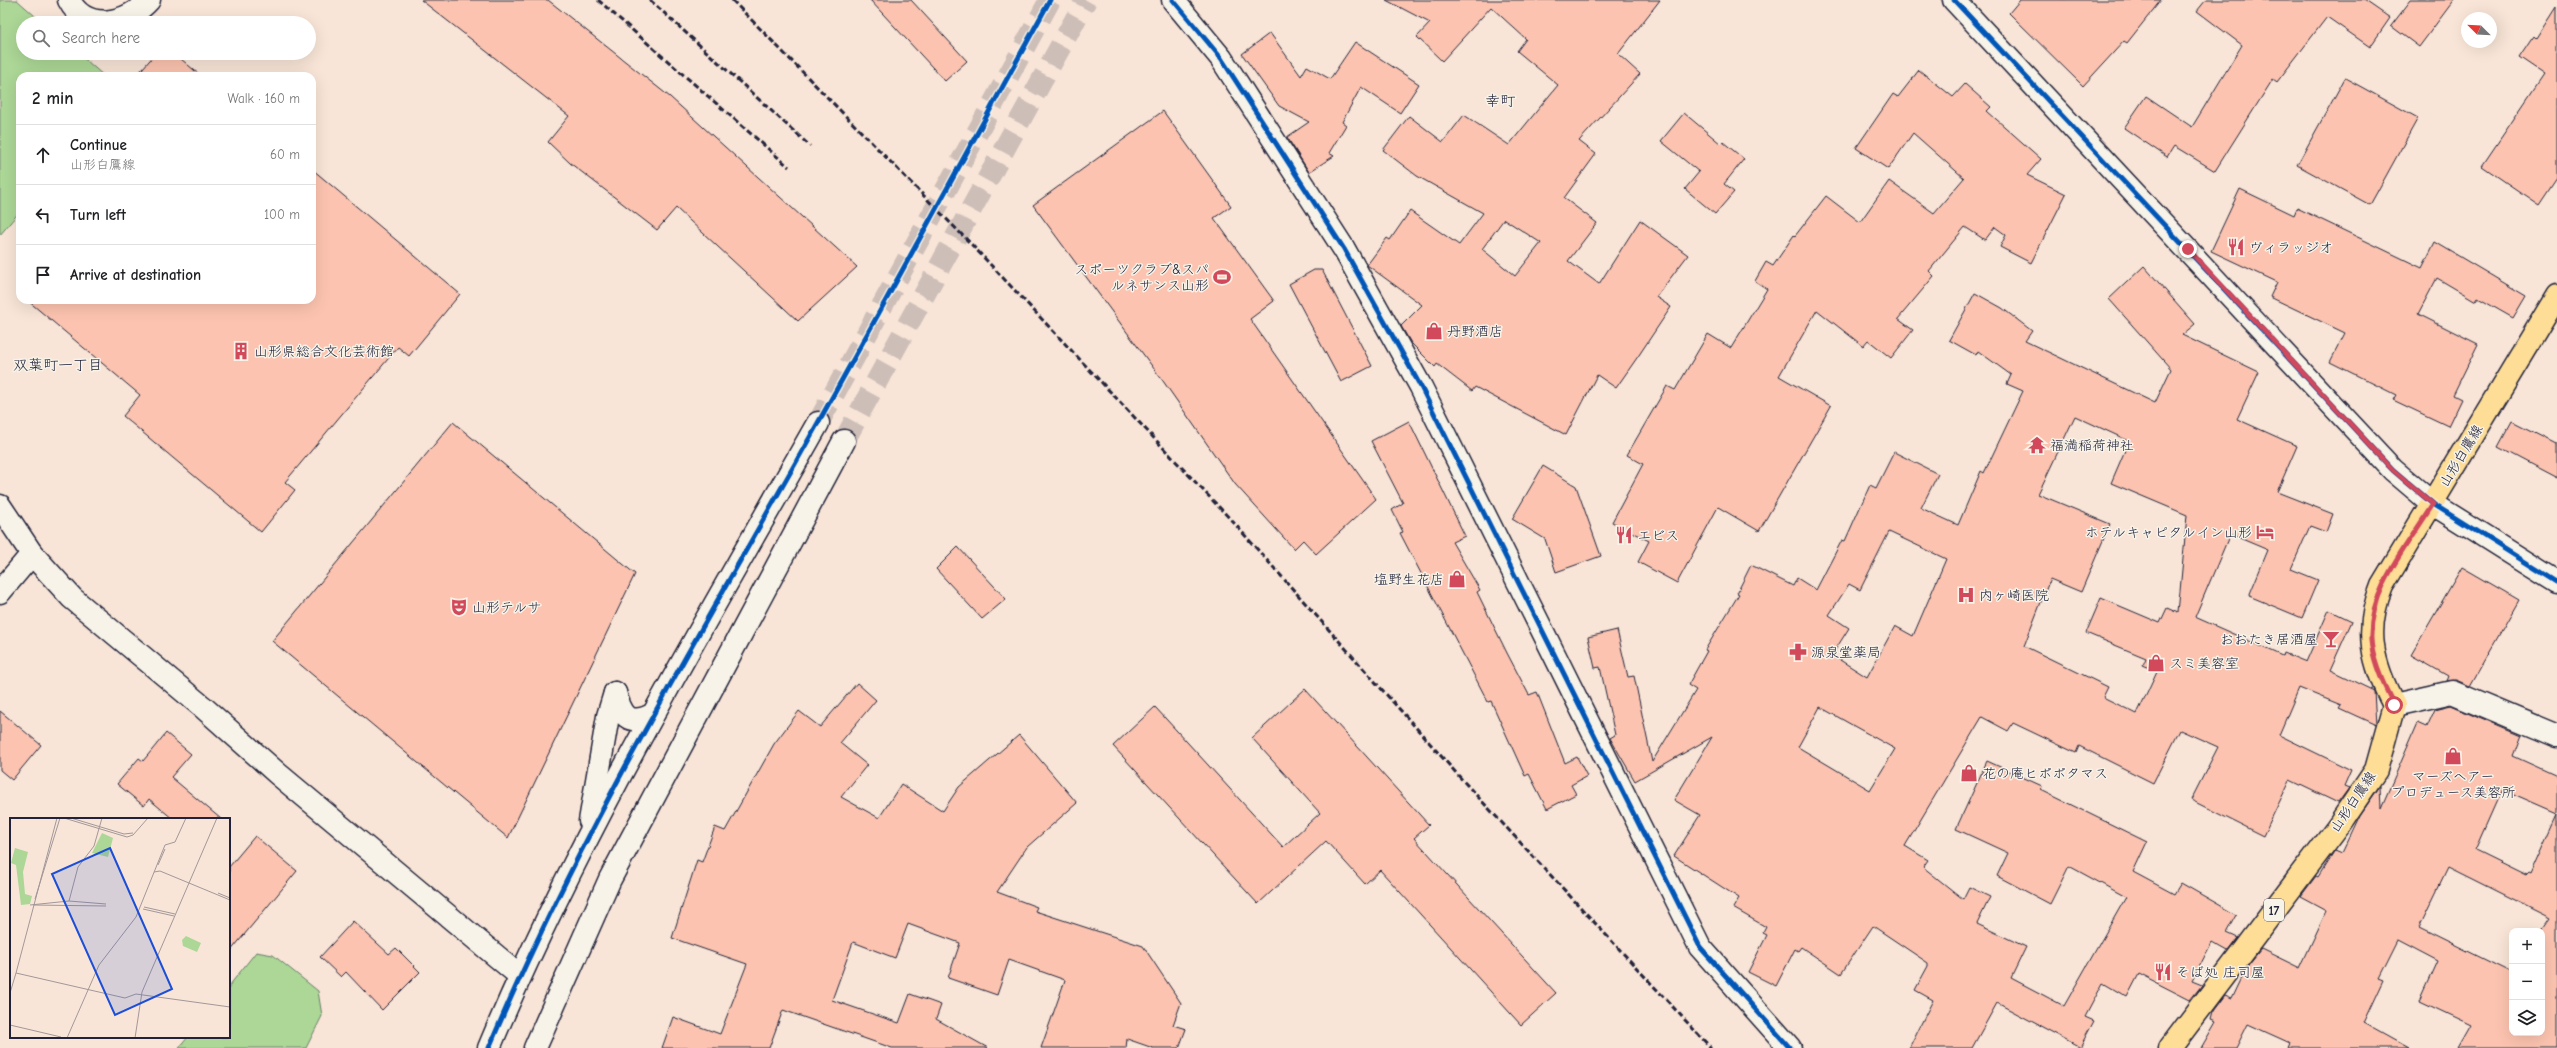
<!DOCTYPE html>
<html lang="en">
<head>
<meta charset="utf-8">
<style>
	:root { --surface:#fff; --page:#f6f6f6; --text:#202124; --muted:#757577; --line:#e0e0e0 }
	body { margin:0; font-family:"Comic Neue","Klee One",sans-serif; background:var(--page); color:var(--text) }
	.controls { position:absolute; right:12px; bottom:12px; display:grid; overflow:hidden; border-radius:8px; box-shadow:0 4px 16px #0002 }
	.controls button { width:36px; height:36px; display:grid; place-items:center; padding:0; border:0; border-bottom:1px solid var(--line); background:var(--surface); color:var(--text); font:20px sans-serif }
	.compass { position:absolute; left:2461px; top:12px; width:36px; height:36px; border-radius:50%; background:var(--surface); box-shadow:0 4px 16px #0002; rotate:294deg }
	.stop { position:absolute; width:12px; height:12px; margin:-9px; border:3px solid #d1495b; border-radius:50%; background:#fff }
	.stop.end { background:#d1495b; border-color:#fff; box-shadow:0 1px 4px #0008 }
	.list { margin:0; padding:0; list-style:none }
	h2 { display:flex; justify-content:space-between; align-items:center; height:52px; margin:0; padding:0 16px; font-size:17px }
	h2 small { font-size:13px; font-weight:400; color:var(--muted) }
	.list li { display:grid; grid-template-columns:26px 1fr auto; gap:12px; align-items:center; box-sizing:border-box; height:60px; padding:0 16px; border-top:1px solid var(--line) }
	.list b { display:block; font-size:15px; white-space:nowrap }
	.list p { margin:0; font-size:13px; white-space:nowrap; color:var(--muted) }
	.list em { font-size:13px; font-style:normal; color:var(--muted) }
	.icon { flex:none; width:22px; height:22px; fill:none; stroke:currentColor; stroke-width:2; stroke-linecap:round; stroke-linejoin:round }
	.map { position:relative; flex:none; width:2557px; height:1048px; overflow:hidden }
	.search { position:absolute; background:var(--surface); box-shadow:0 4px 16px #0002; left:16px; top:16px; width:300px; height:44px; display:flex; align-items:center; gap:10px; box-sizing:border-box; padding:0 14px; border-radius:22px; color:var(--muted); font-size:15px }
	.panel { position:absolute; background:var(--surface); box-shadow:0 4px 16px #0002; left:16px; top:72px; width:300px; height:232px; border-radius:12px }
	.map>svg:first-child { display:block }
</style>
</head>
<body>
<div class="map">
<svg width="2557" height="1048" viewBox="0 0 2557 1048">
	<rect width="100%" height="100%" fill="#f8e5d7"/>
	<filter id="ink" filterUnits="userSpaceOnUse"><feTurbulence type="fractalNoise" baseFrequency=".025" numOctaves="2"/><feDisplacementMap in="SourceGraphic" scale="8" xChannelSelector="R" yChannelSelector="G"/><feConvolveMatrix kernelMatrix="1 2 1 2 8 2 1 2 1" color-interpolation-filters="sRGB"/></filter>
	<g filter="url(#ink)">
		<!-- green -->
		<g fill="#acd796" stroke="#677c68">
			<path d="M0,0h17l26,23h-20v30h55l26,23h-84v135l-20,24z"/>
			<path d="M256,952l17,3 45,36 4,25 -16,32h-127l9,-11h41v-51z"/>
		</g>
		<!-- building -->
		<g fill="#fcc4b0" stroke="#22223b" fill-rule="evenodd">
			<path d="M421,0h127l122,97 187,170 -59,54 -122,-113 -19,22 -87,-67 -22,-21 21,-26z"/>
			<path d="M870,0h41l56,61 -22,20z"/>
			<path d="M1386,0h274l-42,54 22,20 -61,67 17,13 -32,44 33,25 -29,38 31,23 41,-64 48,35 -32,42 15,10 -32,48 -23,33 -19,-13 -31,60 -91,-48 -3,4 -35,-27 -2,3 -24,-24 -10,-17 21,-21 -55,-40 20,-27 3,2 20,-29 49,34 24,-32 -66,-37 -34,-26 26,-34 34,26 21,-27 45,30 49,-60 -41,-34 9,-12 -35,-32 -49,54 -25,-24 13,-14zM1504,219l37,24 -26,33 -33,-27z"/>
			<path d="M2020,0h141l-34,43 -3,-2 -41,45 -74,-73z"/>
			<path d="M2206,0h158l26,18 -20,29 -43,-30 -50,65 -4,-3 -58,92 -41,-25 -7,11 -43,-29 22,-32 46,31 50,-82 -45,-34z"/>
			<path d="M2411,0h43l-35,47 -28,-21z"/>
			<path d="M2557,6v172l-18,27 -57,-39 62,-92 -25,-17 14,-21 3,3z"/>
			<path d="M1270,33l31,43 6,-10 23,13 25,-37 64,42 -19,29 -39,-26 -19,35 4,3 -17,28 5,3 -25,16 -22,-35 22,-15 -30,-16 -37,-52z"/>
			<path d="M156,53h18l27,23h-65z"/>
			<path d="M1919,70l34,27 12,-13 26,23 -4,4 54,48 -14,16 39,19 -35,69 -31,-16 6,-12 -11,-8 -10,13 -20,-13 -36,44 5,5 -36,43 15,11 -22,28 -23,-18 -5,6 -46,-36 -38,66 52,30 -72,125 -41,-24 -41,76 -39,-21 11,-21 -37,-19 31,-58 -16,-9 40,-69 8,4 33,-56 23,14 36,-59 -12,-8 11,-19 7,4 21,-31 1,1 31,-40 34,26 29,-41 45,32 30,-35 -51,-45 -25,36 -32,-21 37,-54 5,3z"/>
			<path d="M2345,78l73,40 -48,87 -73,-40z"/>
			<path d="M1163,111l68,95 -17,12 60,83 -24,18 126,180 -60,55 -13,-14 -9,9 -59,-65 -72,-103 -130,-176z"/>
			<path d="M1684,113l37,31 2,-2 21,17 -20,25 10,8 -19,22 -30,-25 14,-17 -38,-31z"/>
			<path d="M312,169l148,125 -51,62 -11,-9 -113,135 10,8 -34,42 -138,-116 17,-21 -113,-95h285z"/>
			<path d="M2240,189l54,26 3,-7 125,60 13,-26 91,54 -13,22 -35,-20 -2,3 -39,-23 -19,36 60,30 -25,51 8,4 -13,27 -55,-26 3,-5 -66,-33 15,-29 -75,-36 7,-15 -66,-31z"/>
			<path d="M2144,266l51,58 -13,11 77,37 -22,47 60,27 -20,46 56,22 -7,18 -16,-6 -19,43 27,11 -16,38 -53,-22 19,-46 -38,-16 -35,83 88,39 1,-3 22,9 23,-52 23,11 -22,49 44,21 2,34 -37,-17 2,-3 -42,-17 -20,47 72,35 -7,16 5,2 -11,15 -48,-23 -27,56 -72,-36 27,-53 -38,-17 -27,53 -74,-37 -3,7 -63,-30 -5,8 -26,-14 -77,129 23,14 -5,7 40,32 6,-12 21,10 -13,27 49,23 -15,31 53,28 62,-109 -57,-31 -19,38 -53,-28 11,-23 -52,-24 31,-68 55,25 -1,4 106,52 -14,30 41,22 7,-11 56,32 -10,18 11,5 -10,13 -16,-9 -20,39 10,4 -12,15 -51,-26 -12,23 -24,-14 -18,34 9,4 -14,26 -83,-44 -25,45h-63l24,-48 -18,-10 13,-24v-3l-55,-37 -32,48 -40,-27 -3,4 -3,-2 -19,37 -28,-14 19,-37 -4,-2 3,-6 -33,-19 6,-10 -65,-42 26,-41 -26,-15 38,-63 -77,44 -25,-43 5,-3 -15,-68 -5,1 -7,-31 29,-7 11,47 6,-1 18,86 44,-72 -8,-5 19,-34 -2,-1 34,-56 -2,-1 14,-28 42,21 4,-8 19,12 26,-50 3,1 25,-56 6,3 18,-36 44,22 -17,34 37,17 23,-54 3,2 39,-82 -16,-7 4,-9 -33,-24 -2,4 -27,-15 26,-47 27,15 30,23 -7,10 130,62 16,-34 -62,-70zM2075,416l54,25 -18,42 76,32 -9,98 -11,-5 -7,15 -59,-25 -15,35 60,25 -3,7 14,6 -20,43 -34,-17 5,-10 -84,-41 26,-67 31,13 29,-68 -72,-30zM1889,532l57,27 -33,77 -18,-10 -28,51 -35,-22 17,-27 -20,-13 20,-31 11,6zM1820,707l75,42 -25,41 -72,-43z"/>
			<path d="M1314,270h8l50,96 -31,16 -52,-98z"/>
			<path d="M1409,421l56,115 -13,6 28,48 -3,2 30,61 22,42 8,-3 28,71 12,-6 10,19 -16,9 5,9 -29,15 -18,-35 -4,2 -34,-75 -3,1 -88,-169 3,-1 -11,-22 11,-7 -32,-62z"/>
			<path d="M2512,421l45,23v34l-59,-31z"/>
			<path d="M453,422l182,152 -127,264 -236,-197z"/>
			<path d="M1543,466l33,20 25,70 -45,16 -11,-33 -33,-20z"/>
			<path d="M958,547l48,52 -24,20 -46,-50z"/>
			<path d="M2462,567l57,33 -49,86 -14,-6 -10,1 2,-5 -37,-21z"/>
			<path d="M857,683l19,17 -36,43 27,22 -26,32 38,21 22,-34 42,27 16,-24 60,-52 58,68 -50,44 -30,45 40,15 -2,4 108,35 38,57 -8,22 13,4 -7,19h-26l-26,-9 -1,9h-85l24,-68 -56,-20 -12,35 -49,-17 12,-35 -52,-19 -13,34 -42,-16 -21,58 67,23 11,-29 31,11 -5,14 52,29h-96l-109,-38 -14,38h-107l11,-31 47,17 27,-70 -75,-26 25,-78 5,2 13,-35 10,4 49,-87 25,-33 21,16z"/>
			<path d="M1305,689l124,136 -15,13 142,155 -35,32 -141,-155 -15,14 -39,-43 -68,63 -145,-158 42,-39 128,140 37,-34 -68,-75z"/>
			<path d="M2451,705l70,30 -8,21 44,20v37l-55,-24 -27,61 51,25 2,-2 2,1 27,-60v234h-99l13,-23 -51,-24 18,-40 -40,-21 -19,38 5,2 -20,43 45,25h-121l2,-5 -42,-19 -12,24h-35l15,-26 -5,-2 2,-8 12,-16 7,3 16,-34 13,-16 39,19 27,-58 -26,-14 15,-20 2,1 17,-27 7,3 18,-38 20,-29 1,22 37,-85 9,4 8,-18zM2448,867l102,51 -9,13 1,102h-30v-60l-93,-46z"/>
			<path d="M0,711l41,34 -29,35 -12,-10z"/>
			<path d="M166,733l25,21 -20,23 50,42h-48l-24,-20 -5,7 -27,-22 22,-26 4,3z"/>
			<path d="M255,836l42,35 -68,82v-86z"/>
			<path d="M353,921l36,33 7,-6 24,24 -38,38 -36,-38 -5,5 -21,-20z"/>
		</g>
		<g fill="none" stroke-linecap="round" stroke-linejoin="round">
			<!-- minor-tunnel -->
			<g stroke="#cdbeb8" stroke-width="22" stroke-dasharray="22 11" stroke-linecap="butt">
				<path d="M818,423l232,-423"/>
				<path d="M844,441l242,-441"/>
			</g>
			<!-- minor casing -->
			<g stroke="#22223b" stroke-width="25">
				<g id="minor">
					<path d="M69,0c17,34 60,23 80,0"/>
					<path d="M1173,0l48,58 123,191 77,138 279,560 90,101"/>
					<path d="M1954,0l439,470 40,34 124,78"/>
					<path d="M0,506l32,48 40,44 132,110 74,66 241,201"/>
					<path d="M0,592l32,-38"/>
					<path d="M615,693c7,23 13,33 37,22"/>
					<path d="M2394,705l58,-13 105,44"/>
					<path d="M590,821l18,-105 7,-23"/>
					<path d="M489,1048c91,-217 213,-420 329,-625"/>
					<path d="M535,1048l75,-169 234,-438"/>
				</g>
			</g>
			<!-- major casing -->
			<g stroke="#22223b" stroke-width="25">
				<path id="major" d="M2170,1048l168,-222 38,-56 18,-65c-22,-42 -30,-75 -12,-119l175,-290"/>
			</g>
			<!-- minor -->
			<use href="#minor" stroke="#f7f3e8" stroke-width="22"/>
			<!-- major -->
			<use href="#major" stroke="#fedd96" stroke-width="22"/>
			<!-- rail -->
			<g stroke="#22223b" stroke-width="3" stroke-dasharray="6 3" stroke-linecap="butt">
				<path d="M598,0l191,167"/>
				<path d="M650,0l160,146"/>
				<path d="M732,0l240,245 262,278 232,261 245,264"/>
			</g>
			<!-- cycleway casing -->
			<g stroke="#f7f3e8" stroke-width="8">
				<g id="cycleway">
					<path d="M1173,0l48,58 123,191 77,138 279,560 90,101"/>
					<path d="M1954,0l439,470 40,34 124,78"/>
					<path d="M489,1048c84,-200 195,-388 302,-577 88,-156 173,-314 259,-471"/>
				</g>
			</g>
			<!-- cycleway -->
			<use href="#cycleway" stroke="#0057b8" stroke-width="5"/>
		</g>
	</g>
	<g fill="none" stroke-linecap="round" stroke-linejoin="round" filter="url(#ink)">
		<!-- route -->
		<path stroke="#d1495b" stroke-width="5" d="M2188,249l205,221 40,34c-25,41 -64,85 -62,135 1,22 13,47 23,66"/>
	</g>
	<!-- icons -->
	<defs>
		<g id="restaurant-bare" transform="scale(1.38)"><path d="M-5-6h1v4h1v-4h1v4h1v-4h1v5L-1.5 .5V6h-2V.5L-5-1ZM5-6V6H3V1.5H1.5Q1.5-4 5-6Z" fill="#d1495b" stroke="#f7f3e8" stroke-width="2.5" paint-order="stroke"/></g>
		<g id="stadium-bare" transform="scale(1.38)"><path d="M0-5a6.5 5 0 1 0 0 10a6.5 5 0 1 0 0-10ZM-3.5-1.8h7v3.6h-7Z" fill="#d1495b" stroke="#f7f3e8" stroke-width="2.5" paint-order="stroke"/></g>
		<g id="shop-bare" transform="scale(1.38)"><path d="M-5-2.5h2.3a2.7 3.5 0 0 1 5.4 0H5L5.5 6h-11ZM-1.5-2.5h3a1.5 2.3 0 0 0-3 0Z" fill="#d1495b" stroke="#f7f3e8" stroke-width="2.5" paint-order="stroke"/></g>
		<g id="building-bare" transform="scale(1.38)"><path d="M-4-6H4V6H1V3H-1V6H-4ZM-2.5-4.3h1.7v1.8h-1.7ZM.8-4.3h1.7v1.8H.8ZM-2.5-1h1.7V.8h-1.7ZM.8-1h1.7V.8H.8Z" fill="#d1495b" stroke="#f7f3e8" stroke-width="2.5" paint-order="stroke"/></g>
		<g id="temple-bare" transform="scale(1.38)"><path d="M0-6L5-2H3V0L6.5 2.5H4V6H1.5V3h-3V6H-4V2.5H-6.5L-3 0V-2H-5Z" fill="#d1495b" stroke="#f7f3e8" stroke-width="2.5" paint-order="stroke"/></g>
		<g id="hotel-bare" transform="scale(1.38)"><path d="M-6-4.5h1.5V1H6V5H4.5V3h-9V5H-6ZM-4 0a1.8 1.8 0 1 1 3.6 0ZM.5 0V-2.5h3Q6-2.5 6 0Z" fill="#d1495b" stroke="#f7f3e8" stroke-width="2.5" paint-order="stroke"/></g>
		<g id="hospital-bare" transform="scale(1.38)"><path d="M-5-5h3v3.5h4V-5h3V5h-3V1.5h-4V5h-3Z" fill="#d1495b" stroke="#f7f3e8" stroke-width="2.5" paint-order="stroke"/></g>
		<g id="theatre-bare" transform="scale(1.38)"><path d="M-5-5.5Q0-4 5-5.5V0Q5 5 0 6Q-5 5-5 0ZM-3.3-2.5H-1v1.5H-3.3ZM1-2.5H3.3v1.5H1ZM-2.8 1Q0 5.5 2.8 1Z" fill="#d1495b" stroke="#f7f3e8" stroke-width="2.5" paint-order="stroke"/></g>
		<g id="bar-bare" transform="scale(1.38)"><path d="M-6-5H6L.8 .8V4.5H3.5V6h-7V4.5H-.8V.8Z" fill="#d1495b" stroke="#f7f3e8" stroke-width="2.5" paint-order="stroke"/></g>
		<g id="pharmacy-bare" transform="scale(1.38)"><path d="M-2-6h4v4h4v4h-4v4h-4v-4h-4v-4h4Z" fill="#d1495b" stroke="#f7f3e8" stroke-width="2.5" paint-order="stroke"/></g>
	</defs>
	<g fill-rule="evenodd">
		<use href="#restaurant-bare" x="2236" y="247"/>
		<use href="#stadium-bare" x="1222" y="277"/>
		<use href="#shop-bare" x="1434" y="331"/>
		<use href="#building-bare" x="241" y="351"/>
		<use href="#temple-bare" x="2037" y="445"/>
		<use href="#hotel-bare" x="2265" y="532"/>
		<use href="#restaurant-bare" x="1624" y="535"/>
		<use href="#shop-bare" x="1457" y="579"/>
		<use href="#hospital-bare" x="1966" y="595"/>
		<use href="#theatre-bare" x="459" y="607"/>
		<use href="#bar-bare" x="2331" y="639"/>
		<use href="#pharmacy-bare" x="1798" y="652"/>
		<use href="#shop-bare" x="2156" y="663"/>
		<use href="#shop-bare" x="2453" y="756"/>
		<use href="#shop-bare" x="1969" y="773"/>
		<use href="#restaurant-bare" x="2163" y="972"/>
	</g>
	<g text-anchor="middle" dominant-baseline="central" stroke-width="3" stroke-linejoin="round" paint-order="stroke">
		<!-- shield labels -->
		<rect fill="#f7f3e8" stroke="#62616f" stroke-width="1" x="2264" y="899" width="20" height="22" rx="3"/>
		<g font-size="13" font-weight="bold" fill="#22223b">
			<text x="2274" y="910">17</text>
		</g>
		<!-- poi labels -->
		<g font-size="14" fill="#22223b" stroke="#f7f3e8" text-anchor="start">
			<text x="2249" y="247">ヴィラッジオ</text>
			<text x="1209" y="269" text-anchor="end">スポーツクラブ&amp;スパ<tspan x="1209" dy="16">ルネサンス山形</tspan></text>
			<text x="1447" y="331">丹野酒店</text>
			<text x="254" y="351">山形県総合文化芸術館</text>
			<text x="2050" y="445">福満稲荷神社</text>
			<text x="2252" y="532" text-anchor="end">ホテルキャピタルイン山形</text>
			<text x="1637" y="535">エビス</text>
			<text x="1444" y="579" text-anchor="end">塩野生花店</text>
			<text x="1979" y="595">内ヶ崎医院</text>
			<text x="472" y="607">山形テルサ</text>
			<text x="2318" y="639" text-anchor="end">おおたき居酒屋</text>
			<text x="1811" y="652">源泉堂薬局</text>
			<text x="2169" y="663">スミ美容室</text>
			<text x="1982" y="773">花の庵ヒポポタマス</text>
			<text x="2453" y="776" text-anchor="middle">マーズヘアー<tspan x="2453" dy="16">プロデュース美容所</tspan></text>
			<text x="2176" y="972">そば処 庄司屋</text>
		</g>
		<!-- street labels -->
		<g font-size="14" fill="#22223b" stroke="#f7f3e8">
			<text transform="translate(2461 456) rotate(-59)">山形白鷹線</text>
			<text transform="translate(2353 802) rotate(-56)">山形白鷹線</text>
		</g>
		<!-- neighbourhood labels -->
		<g font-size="15" fill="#22223b" stroke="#f7f3e8">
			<text x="1500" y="101">幸町</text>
			<text x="58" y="365">双葉町一丁目</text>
		</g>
	</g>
	<!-- overview -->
	<g transform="translate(10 818)">
		<rect width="220" height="220" fill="#f8e5d7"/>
		<path d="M92,15l11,5 -5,19 -16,-4zM5,30l13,4 -5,20 2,22 7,2 -2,8 -9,1 -5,-40 -5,-2zM176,118l15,7 -4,9 -14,-6 -1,-6z" fill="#acd796"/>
		<path fill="none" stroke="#a29799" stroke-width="1" d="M54,0l63,19 6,-2 15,-17M61,0l53,16 9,-1M148,47l7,-16M144,54l6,-1 70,29M179,65l28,-65M208,75l12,5M25,81l25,-81M59,83l9,-34 16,-21 8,-28M20,87l39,-4 37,3M23,87l73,1M134,89l31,7M133,91l31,7M6,155l41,-155M0,175l6,-20 109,25 11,-4 94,13M0,207l51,12M57,220l32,-73 37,-48 29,-72 10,-3 11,-24M125,220l7,-46 47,-109"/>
		<path fill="#1d4ed8" fill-opacity="0.15" stroke="#1d4ed8" stroke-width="2" d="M100,30l62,141 -57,26 -63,-141z"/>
		<rect width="220" height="220" fill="none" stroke="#22223b" stroke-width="2"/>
	</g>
</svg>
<div class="controls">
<button>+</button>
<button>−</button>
<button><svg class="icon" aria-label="layers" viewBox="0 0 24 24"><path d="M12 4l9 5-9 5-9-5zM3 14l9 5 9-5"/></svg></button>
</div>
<svg class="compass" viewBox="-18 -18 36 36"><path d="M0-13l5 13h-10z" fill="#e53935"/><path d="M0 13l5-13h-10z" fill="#757577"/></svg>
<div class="stop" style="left:2394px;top:705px"></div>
<div class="stop end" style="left:2188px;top:249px"></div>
<div class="search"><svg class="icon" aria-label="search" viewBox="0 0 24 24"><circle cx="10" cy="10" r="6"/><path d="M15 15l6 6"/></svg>Search here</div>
<section class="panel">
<h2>2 min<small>Walk · 160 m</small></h2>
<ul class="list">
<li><svg class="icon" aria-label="ahead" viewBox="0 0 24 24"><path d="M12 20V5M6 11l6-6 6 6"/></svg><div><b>Continue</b><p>山形白鷹線</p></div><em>60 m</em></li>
<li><svg class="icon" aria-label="left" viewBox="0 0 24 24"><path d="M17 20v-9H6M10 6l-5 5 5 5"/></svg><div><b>Turn left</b></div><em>100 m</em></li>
<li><svg class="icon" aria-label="arrive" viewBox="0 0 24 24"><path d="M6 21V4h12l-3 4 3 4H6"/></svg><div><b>Arrive at destination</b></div></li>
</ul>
</section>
</div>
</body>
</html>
